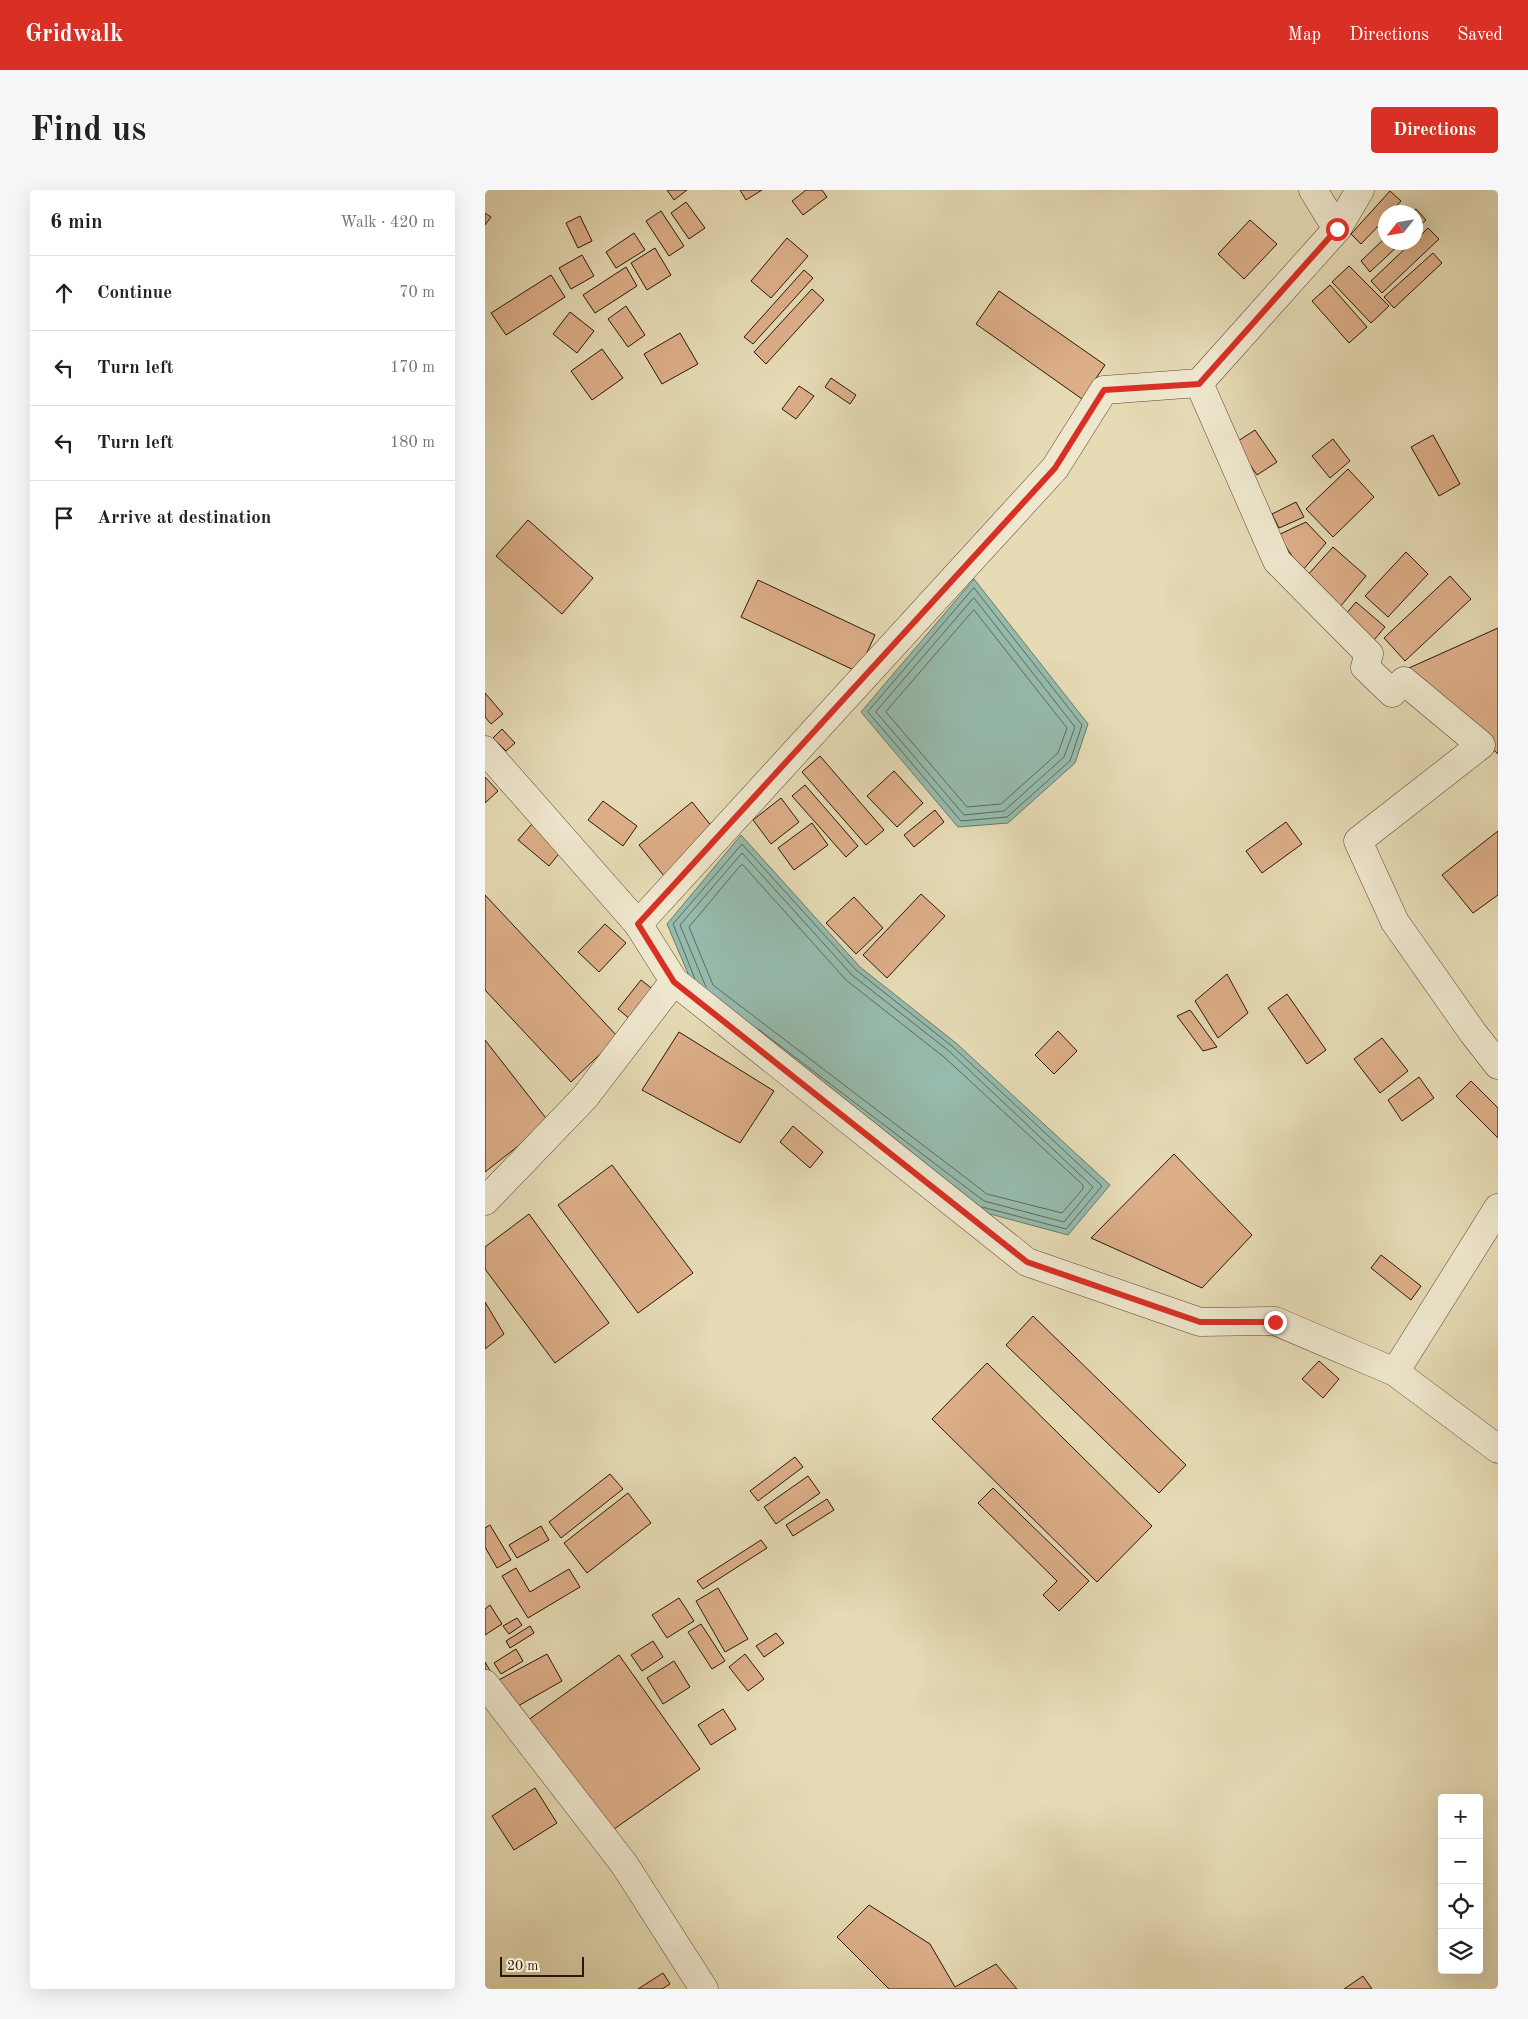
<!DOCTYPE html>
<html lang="en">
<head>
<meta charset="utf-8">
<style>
	:root { --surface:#fff; --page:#f6f6f6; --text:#202124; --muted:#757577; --line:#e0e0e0; --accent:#d93025 }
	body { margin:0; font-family:"Old Standard TT",serif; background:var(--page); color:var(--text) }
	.controls { position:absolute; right:15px; bottom:15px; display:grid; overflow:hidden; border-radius:5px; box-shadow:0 5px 20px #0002 }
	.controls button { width:45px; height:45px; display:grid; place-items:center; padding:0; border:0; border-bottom:1px solid var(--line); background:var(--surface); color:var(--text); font:25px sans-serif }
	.compass { position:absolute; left:893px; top:15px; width:45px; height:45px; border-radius:50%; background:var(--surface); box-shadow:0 5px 20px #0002; rotate:239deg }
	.scale { position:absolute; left:15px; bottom:12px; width:84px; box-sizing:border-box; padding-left:5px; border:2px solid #291707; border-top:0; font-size:14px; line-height:18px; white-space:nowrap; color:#291707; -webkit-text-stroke:4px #efe8cf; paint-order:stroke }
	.stop { position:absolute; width:15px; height:15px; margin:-11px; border:4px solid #d93025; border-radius:50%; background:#fff }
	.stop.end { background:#d93025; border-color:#fff; box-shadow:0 1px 5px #0008 }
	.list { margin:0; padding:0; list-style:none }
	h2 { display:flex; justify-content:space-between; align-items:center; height:65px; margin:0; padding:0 20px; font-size:21px }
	h2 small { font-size:16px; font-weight:400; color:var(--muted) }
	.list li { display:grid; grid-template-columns:32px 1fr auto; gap:15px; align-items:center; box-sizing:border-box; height:75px; padding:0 20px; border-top:1px solid var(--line) }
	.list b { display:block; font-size:19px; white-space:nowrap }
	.list em { font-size:16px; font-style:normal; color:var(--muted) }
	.icon { flex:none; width:28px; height:28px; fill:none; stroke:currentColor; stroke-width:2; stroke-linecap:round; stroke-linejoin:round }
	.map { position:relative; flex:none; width:1013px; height:1799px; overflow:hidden; border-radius:5px }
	header { display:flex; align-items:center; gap:30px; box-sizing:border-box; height:70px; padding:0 25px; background:var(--accent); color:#fff }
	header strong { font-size:24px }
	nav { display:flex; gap:28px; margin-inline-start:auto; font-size:18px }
	.intro { display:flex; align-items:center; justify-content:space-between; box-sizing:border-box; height:120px; padding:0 30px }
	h1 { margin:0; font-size:35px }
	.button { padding:12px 22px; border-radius:5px; background:var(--accent); color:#fff; font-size:18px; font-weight:700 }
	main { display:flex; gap:30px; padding:0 30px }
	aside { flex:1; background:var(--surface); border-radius:5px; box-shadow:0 5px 20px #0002 }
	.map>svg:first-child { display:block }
</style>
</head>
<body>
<header>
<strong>Gridwalk</strong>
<nav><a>Map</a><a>Directions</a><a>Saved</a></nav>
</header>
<div class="intro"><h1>Find us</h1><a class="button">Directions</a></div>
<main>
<aside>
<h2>6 min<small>Walk · 420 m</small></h2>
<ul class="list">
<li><svg class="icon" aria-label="ahead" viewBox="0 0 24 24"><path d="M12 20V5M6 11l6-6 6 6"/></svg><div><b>Continue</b></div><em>70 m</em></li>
<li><svg class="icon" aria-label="left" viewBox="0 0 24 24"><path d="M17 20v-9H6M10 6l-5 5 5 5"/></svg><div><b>Turn left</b></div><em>170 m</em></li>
<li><svg class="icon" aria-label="left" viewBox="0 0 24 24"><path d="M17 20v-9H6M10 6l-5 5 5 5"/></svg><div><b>Turn left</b></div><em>180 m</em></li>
<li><svg class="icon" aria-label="arrive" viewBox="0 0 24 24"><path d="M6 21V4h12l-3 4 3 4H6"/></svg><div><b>Arrive at destination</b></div></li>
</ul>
</aside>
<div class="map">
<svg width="1013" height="1799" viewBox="0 0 1013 1799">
	<rect width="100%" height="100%" fill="#e6dbb5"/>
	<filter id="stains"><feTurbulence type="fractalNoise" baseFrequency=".004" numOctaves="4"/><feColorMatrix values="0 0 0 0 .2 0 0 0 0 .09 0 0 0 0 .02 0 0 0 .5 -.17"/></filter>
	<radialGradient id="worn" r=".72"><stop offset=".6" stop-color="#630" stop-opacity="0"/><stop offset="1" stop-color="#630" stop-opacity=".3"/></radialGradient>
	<!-- water -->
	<g fill="#96bbad" stroke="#6a796b">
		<path d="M489,389l114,145 -13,39 -67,60 -50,4 -97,-115z"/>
		<path d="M256,645l119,132 96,76 154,142 -42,50 -89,-24 -281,-214 -31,-73z"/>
	</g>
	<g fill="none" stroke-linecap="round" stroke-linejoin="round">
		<!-- shore -->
		<g stroke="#60695a" stroke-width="1">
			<path d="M489,398l108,137 -12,36 -63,56 -46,4 -93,-109z"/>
			<path d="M489,408l101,129 -11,30 -60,54 -40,4 -88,-103z"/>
			<path d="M489,420l93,118 -9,25 -57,51 -34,3 -81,-95z"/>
			<path d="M258,675l103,115 98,77 139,128v4l-21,24 -75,-19 -274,-209 -24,-58 51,-61z"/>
			<path d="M210,789l-22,-55 69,-80 114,126 97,77 149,139 -36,43 -84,-22"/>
			<path d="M221,797l-26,-62 62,-72 110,122 97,76 144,136 -29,35 -80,-21 -226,-172"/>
		</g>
	</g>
	<!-- building -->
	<g fill="#ddaf89" stroke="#291707">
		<path d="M182,0h20l-13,10z"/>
		<path d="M255,0h22l-16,10z"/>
		<path d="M321,0h16l5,7 -24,18 -11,-14z"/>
		<path d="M905,1l11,10 -10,11h-5v6l-25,26 -10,-10z"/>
		<path d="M201,12l19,26 -16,11 -18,-26z"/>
		<path d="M931,19l10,11 -10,9v-17h-4z"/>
		<path d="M176,21l23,35 -15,10 -23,-35z"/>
		<path d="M0,23l6,4 -6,8z"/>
		<path d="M95,26l12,25 -14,7 -12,-25z"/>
		<path d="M765,30l27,24 -33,35 -26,-25z"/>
		<path d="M943,38l11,11 -57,54 -11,-12 41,-39h4v-2z"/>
		<path d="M149,43l11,17 -29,18 -10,-16z"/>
		<path d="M901,47v5h16l-32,30 -9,-11z"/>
		<path d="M302,48l21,18 -37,42 -20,-17z"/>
		<path d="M170,58l16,27 -24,15 -16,-27z"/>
		<path d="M948,63l9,10 -48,45 -10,-11z"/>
		<path d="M97,65l12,21 -23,13 -12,-21z"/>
		<path d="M864,76l40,40 -18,17 -39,-41z"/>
		<path d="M141,77l11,19 -42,27 -12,-18z"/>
		<path d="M319,80l9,8 -60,66 -9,-7z"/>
		<path d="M66,85l14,22 -59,38 -15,-22z"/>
		<path d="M845,95l37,42 -18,16 -37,-42z"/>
		<path d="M327,99l12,11 -58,64 -12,-12z"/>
		<path d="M514,101l106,74 -23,34 -106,-75z"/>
		<path d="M141,116l19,29 -17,12 -20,-28z"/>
		<path d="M85,122l24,19 -17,22 -24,-19z"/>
		<path d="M195,143l18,31 -36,20 -18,-30z"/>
		<path d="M117,159l21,29 -31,22 -21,-29z"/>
		<path d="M346,188l25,17 -6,9 -25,-17z"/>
		<path d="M314,196l15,10 -18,23 -14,-10z"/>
		<path d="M770,240l22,32 -20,13 -22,-32z"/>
		<path d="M948,245l27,49 -21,12 -28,-49z"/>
		<path d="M848,249l17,22 -20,17 -18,-22z"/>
		<path d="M863,279l26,28 -41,40 -27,-28z"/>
		<path d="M811,312l8,15 -25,11 -7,-14z"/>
		<path d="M43,330l65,58 -31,36 -66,-58z"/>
		<path d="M821,332l20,21 -24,28 -24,-36z"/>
		<path d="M848,357l33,29 -27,32 -34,-30z"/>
		<path d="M921,362l22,22 -40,43 -23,-21z"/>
		<path d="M965,386l21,23 -66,62 -21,-23z"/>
		<path d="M273,390l117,55 -17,37 -117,-55z"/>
		<path d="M871,412l29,25 -11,13 -29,-25z"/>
		<path d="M1013,438v126l-89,-86z"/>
		<path d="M0,503l18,21 -12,10 -6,-7z"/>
		<path d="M17,539l13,14 -9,8 -13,-13z"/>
		<path d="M335,566l64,74 -18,15 -64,-73z"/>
		<path d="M409,581l29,32 -26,24 -30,-31z"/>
		<path d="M0,587l13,14 -13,12z"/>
		<path d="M320,595l53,61 -12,11 -54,-61z"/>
		<path d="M296,608l18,24 -28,22 -18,-24z"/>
		<path d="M118,611l34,25 -14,20 -35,-26z"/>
		<path d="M207,612l25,31 -53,43 -25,-31z"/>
		<path d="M450,620l9,12 -30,25 -10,-12z"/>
		<path d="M801,632l16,22 -40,29 -16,-22z"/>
		<path d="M327,633l16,22 -34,25 -16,-22z"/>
		<path d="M47,634l30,26 -13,16 -31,-26z"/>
		<path d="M1013,641v64l-25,18 -31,-38z"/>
		<path d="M436,704l24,22 -58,62 -24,-23z"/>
		<path d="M0,705l133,142 -47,45 -86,-92z"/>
		<path d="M369,707l29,31 -27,26 -30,-31z"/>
		<path d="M120,734l21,19 -27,29 -21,-20z"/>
		<path d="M742,784l21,39 -30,25 -23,-37z"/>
		<path d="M156,790l14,11 -24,29 -13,-11z"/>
		<path d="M802,804l39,56 -19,14 -39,-56z"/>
		<path d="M705,820l27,37 -14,4 -26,-35z"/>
		<path d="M573,841l19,20 -23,23 -19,-19z"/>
		<path d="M194,842l95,59 -34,52 -98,-53z"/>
		<path d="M897,848l26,33 -28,22 -26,-34z"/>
		<path d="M0,850l64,82 -64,50z"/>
		<path d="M934,887l15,21 -32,23 -14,-21z"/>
		<path d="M986,891l27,27v30l-42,-42z"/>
		<path d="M308,936l30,26 -13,16 -30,-26z"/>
		<path d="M689,964l78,81 -50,53 -111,-50z"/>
		<path d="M127,975l81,108 -55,40 -80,-108z"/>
		<path d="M44,1024l80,109 -54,40 -70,-94v-22z"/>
		<path d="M896,1065l40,31 -10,14 -40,-32z"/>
		<path d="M0,1112l19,32 -19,15z"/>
		<path d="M548,1126l153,149 -27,28 -153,-148z"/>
		<path d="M834,1171l20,18 -16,19 -21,-19z"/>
		<path d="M502,1173l165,163 -55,56 -165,-163z"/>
		<path d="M310,1267l8,10 -45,34 -8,-10z"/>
		<path d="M125,1284l13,15 -62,49 -12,-16z"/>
		<path d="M323,1286l12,17 -44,31 -12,-17z"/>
		<path d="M508,1298l96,93 -30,30 -16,-16 14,-14 -79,-78z"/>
		<path d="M143,1303l23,30 -64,50 -23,-30z"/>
		<path d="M342,1309l7,11 -41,26 -7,-11z"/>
		<path d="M5,1335l21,35 -14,8 -12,-21v-19z"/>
		<path d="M56,1336l8,14 -32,18 -8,-13z"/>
		<path d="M276,1350l6,8 -64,41 -6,-8z"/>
		<path d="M31,1378l14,24 39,-23 11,18 -52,31 -26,-42z"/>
		<path d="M233,1398l30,51 -23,13 -29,-51z"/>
		<path d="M194,1408l15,23 -27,17 -15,-23z"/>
		<path d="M5,1415l12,19 -17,11v-26z"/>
		<path d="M32,1428l5,7 -13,9 -6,-8z"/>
		<path d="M216,1434l24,37 -13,8 -24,-37z"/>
		<path d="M45,1436l4,7 -24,15 -4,-7z"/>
		<path d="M291,1443l8,10 -20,14 -8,-11z"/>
		<path d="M168,1451l10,16 -21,14 -11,-16z"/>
		<path d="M31,1459l7,12 -22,13 -7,-11z"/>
		<path d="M62,1464l15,27 -51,29 -16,-28z"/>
		<path d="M260,1464l19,25 -16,12 -19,-24z"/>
		<path d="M134,1465l81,114 -96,67 -80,-113z"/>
		<path d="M189,1471l16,26 -27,17 -16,-26z"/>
		<path d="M0,1472l10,17 -10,5z"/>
		<path d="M238,1519l13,20 -25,16 -13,-20z"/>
		<path d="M50,1598l22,35 -43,27 -22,-34z"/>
		<path d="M384,1715l61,39 25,43 41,-23 21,25h-128l-52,-52z"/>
		<path d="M178,1783l7,11 -8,5h-24z"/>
		<path d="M878,1786l9,13h-28z"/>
	</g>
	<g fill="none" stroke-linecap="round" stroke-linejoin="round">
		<!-- street casing -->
		<g stroke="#584832" stroke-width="29">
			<g id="street">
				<path d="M828,0l24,39"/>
				<path d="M714,193l78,178 92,93 -4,13 27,26 12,-12 77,64 -123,96 37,81 78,111 25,32"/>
				<path d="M0,560l153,174 36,57 353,281 173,60 75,-1 120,51 103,77"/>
				<path d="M153,734l417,-456 49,-78 95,-7 138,-154 23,-39"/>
				<path d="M0,1011l100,-104 89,-116"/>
				<path d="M910,1182l103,-164"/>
				<path d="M0,1494l139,180 80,125"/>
			</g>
		</g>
		<!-- street -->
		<use href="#street" stroke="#efe8cf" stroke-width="28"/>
	</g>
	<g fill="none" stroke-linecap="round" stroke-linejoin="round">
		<!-- route -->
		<path stroke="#d93025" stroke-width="6" d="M790,1132h-75l-173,-60 -353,-280 -36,-58 417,-456 49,-78 95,-6 138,-155"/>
	</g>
	<rect width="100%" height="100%" filter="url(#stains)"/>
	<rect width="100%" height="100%" fill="url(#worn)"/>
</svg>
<div class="controls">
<button>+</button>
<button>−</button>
<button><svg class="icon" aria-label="locate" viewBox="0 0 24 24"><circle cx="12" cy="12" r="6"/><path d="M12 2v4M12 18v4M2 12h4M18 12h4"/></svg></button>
<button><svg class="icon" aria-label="layers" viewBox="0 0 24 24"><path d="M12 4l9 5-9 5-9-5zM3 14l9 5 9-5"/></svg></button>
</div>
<svg class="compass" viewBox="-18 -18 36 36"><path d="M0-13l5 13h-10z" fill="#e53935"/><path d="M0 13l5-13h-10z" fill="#757577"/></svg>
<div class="scale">20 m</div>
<div class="stop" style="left:852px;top:39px"></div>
<div class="stop end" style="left:790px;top:1132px"></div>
</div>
</main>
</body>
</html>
